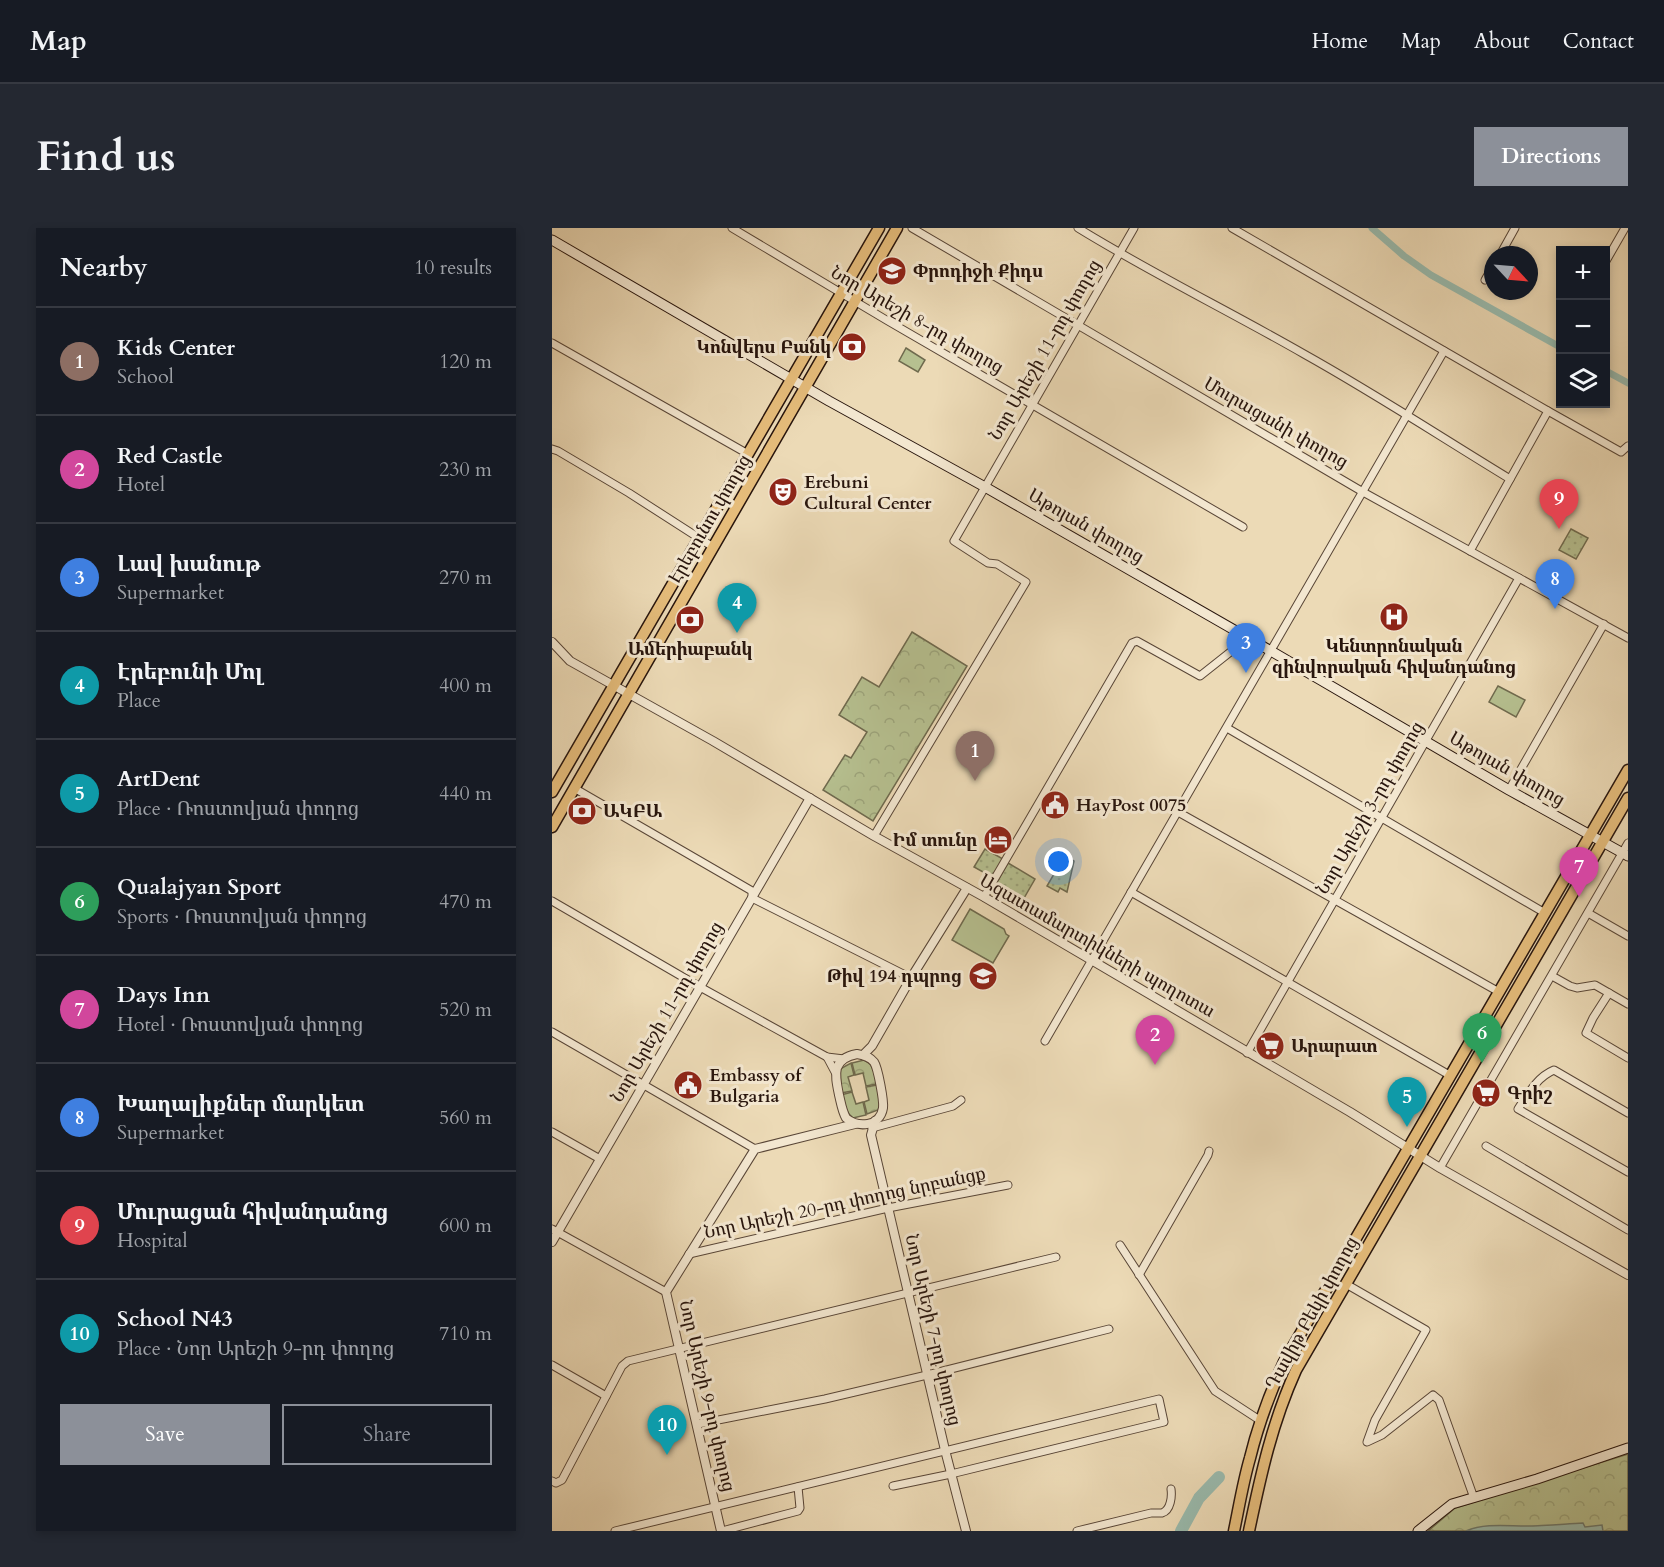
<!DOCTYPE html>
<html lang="en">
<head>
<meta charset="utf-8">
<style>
	:root { --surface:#171b24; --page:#242831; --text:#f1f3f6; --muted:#9ea1a6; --line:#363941; --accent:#8c9099 }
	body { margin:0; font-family:Cardo,"Noto Serif Armenian",serif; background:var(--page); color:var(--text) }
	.controls { position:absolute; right:18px; top:18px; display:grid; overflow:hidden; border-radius:0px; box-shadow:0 3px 9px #0003 }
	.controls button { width:54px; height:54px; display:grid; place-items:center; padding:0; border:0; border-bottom:2px solid var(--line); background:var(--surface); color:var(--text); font:30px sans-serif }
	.compass { position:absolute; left:932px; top:18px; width:54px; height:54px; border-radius:50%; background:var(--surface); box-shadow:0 3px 9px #0003; rotate:116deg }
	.you { position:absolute; left:507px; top:634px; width:21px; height:21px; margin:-15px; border:4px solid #fff; border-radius:50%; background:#1a73e8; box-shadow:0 0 0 9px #1a73e833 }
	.badge { display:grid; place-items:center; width:39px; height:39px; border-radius:50%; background:var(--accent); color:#fff; font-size:20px; font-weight:700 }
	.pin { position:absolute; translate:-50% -50px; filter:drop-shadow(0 2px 3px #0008) }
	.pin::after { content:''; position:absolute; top:32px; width:21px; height:18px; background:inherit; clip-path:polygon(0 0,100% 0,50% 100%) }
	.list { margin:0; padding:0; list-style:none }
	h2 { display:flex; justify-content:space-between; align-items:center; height:78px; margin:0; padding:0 24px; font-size:26px }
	h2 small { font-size:20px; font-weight:400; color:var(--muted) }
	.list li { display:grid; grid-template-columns:39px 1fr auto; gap:18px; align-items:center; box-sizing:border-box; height:108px; padding:0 24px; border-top:2px solid var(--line) }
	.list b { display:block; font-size:22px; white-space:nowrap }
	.list p { margin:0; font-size:20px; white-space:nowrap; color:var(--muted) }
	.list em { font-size:20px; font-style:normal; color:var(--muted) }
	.actions { display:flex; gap:12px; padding:18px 24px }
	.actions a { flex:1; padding:14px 0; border:2px solid var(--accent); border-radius:0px; text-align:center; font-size:21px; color:var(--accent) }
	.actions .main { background:var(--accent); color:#fff }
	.icon { flex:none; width:33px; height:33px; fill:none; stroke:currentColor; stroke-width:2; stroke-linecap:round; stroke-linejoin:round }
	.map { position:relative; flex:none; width:1076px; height:1303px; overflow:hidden; border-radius:0px }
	header { display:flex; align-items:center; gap:36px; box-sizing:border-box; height:84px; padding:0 30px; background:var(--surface); border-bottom:2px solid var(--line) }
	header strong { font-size:28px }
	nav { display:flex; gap:33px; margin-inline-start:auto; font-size:21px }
	.intro { display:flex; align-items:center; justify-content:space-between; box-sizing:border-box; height:144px; padding:0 36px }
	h1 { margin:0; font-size:42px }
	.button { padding:15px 27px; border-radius:0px; background:var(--accent); color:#fff; font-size:21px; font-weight:700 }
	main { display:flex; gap:36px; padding:0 36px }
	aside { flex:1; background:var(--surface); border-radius:0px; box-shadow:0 3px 9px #0003 }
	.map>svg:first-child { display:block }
</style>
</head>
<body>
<header>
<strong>Map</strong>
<nav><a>Home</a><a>Map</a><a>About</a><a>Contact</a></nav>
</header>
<div class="intro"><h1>Find us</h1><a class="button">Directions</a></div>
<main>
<aside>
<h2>Nearby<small>10 results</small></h2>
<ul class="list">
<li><span class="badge" style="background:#8d6e63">1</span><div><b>Kids Center</b><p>School</p></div><em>120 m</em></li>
<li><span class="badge" style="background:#d1479c">2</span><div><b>Red Castle</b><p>Hotel</p></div><em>230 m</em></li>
<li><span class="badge" style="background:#3f7fe0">3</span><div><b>Լավ խանութ</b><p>Supermarket</p></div><em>270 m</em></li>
<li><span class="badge" style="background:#0f9aa8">4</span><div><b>Էրեբունի Մոլ</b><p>Place</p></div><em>400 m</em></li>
<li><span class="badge" style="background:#0f9aa8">5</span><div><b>ArtDent</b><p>Place · Ռոստովյան փողոց</p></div><em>440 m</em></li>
<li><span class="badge" style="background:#2e9e5b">6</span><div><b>Qualajyan Sport</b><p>Sports · Ռոստովյան փողոց</p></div><em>470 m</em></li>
<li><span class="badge" style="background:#d1479c">7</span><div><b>Days Inn</b><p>Hotel · Ռոստովյան փողոց</p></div><em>520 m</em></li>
<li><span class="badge" style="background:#3f7fe0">8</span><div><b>Խաղալիքներ մարկետ</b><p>Supermarket</p></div><em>560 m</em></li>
<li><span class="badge" style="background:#e0444e">9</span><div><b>Մուրացան հիվանդանոց</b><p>Hospital</p></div><em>600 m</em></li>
<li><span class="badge" style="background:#0f9aa8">10</span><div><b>School N43</b><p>Place · Նոր Արեշի 9-րդ փողոց</p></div><em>710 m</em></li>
</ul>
<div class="actions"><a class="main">Save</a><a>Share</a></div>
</aside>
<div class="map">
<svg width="1076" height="1303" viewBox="0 0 1076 1303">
	<defs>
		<pattern id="grass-dots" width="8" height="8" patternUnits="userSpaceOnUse" patternTransform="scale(1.5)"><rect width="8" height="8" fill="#b6c090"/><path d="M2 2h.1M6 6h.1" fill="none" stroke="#9ca47b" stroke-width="1.8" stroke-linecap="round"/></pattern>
		<pattern id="forest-crowns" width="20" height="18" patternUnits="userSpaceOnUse" patternTransform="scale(1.5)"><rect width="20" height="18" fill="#b6c090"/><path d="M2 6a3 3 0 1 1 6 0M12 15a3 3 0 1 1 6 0" fill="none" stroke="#9ca47b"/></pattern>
	</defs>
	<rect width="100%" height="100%" fill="#ecdab6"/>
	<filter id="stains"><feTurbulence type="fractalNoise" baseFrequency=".00333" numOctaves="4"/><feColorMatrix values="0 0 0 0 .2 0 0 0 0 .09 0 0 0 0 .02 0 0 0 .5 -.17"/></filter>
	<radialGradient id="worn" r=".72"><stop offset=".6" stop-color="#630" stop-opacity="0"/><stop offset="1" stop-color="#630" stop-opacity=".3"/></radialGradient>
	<!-- grass -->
	<g fill="url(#grass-dots)" stroke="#6f6a4e" stroke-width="1.5">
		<path d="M1019,301l17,9 -12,21 -17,-9z"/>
		<path d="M433,621l18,10 -11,18 -18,-10z"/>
		<path d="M513,627l9,6 -7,31 -7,-4 -2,4 -11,-6z"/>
		<path d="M456,635l27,16 -15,26 -27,-16z"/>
	</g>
	<!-- forest -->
	<g fill="url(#forest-crowns)" stroke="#6f6a4e" stroke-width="1.5">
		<path d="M360,404l55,34 -94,155 -50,-31 22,-35 6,3 16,-26 -28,-17 23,-38 17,10z"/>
		<path d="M312,832c10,4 10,14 13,24l-11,2 -3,-13 -8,2 -3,-12z"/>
		<path d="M299,835l3,12 -6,2 4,14 -11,2 -1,-24z"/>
		<path d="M325,857l3,20 -2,5 -11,4 -3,-12 5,-2 -3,-13z"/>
		<path d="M300,864l4,12 7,-2 3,13 -13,3 -5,-5 -7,-18z"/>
		<path d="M1076,1226v77h-200l27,-23z"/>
	</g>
	<!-- pitch -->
	<g fill="#b6c090" stroke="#6f6a4e" stroke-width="1.5">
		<path d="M354,120l19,12 -7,12 -19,-11z"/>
		<path d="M946,458l27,14 -9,17 -27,-15z"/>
		<path d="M418,681l34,20 2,5 3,2 -16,27 -41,-23z"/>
	</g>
	<!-- water -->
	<path fill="#99bbae" stroke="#6c796e" stroke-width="1.5" d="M1031,1295l2,4 17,-2 1,6h-137c19,-8 40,-5 60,-5 19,0 38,-2 57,-3z"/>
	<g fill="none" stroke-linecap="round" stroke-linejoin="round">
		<!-- canal -->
		<g stroke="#99bbae" stroke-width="7">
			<path d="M820,0l32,28 27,19 129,72"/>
			<path d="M1054,143l22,12"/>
		</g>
		<!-- river -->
		<path stroke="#99bbae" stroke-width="12" d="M629,1303l18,-33 20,-21"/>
		<!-- minor casing -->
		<g stroke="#594637" stroke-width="9">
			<g id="minor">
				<path d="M180,0l156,93 355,206"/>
				<path d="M360,0l451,264 265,146"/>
				<path d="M526,0c73,45 151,83 226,126 70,39 137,83 206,125"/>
				<path d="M680,0l316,183 73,41 7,-6"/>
				<path d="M948,27l15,-27"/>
				<path d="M1054,33l19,-33"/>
				<path d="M933,52l8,-14"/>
				<path d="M0,115l196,111"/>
				<path d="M0,221l6,2 71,42 84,54"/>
				<path d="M918,323l78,-140"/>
				<path d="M675,500l318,185"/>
				<path d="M22,560l178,103v7l159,80"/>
				<path d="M957,562l95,-166"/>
				<path d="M626,584l321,180"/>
				<path d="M322,608l152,-254 -29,-18 -9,-1 -34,-22 180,-313"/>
				<path d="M579,664l320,184"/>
				<path d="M432,669l148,-254 5,-2 63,35 48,-38"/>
				<path d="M0,673l148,86 127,70 17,2"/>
				<path d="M1036,685l40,23"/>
				<path d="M1000,748l18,10 7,2 18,-3 33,19"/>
				<path d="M1057,765l-16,25 -7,15 42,25"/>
				<path d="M0,804l203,117"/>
				<path d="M493,813l399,-690"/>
				<path d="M695,825l272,-475"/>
				<path d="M275,829l8,15"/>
				<path d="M1076,885l-74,-43c-17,7 -26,24 -36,39l110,63"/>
				<path d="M320,900l81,-22 8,-6"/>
				<path d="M0,904l48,27"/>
				<path d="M934,918l142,84"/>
				<path d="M888,940l188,-325"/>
				<path d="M0,1001l114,63"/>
				<path d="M568,1017l95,146 46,30"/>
				<path d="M137,1026l199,-46 120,-23"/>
				<path d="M587,1047l69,-120 1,-4"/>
				<path d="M794,1056l80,46 -51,90 -8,22 15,-7 51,-40 6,5 35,98"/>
				<path d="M0,1137l54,31"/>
				<path d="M146,1196l127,-25 102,-24 182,-46"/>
				<path d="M0,1253l4,2 6,-3 60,-114 6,-5 428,-104"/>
				<path d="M63,1303l544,-132 5,23 -213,52 -58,12"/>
				<path d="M170,1303l76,-20 2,-3 -2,-21"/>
				<path d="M525,1303l74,-18c1,0 10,0 11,0 9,-3 10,-17 9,-24"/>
			</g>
		</g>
		<!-- tertiary casing -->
		<g stroke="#594637" stroke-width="10">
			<g id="tertiary">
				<path d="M0,414l18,19 143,80 161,95 110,61 366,215 90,56 188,107"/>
				<path d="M305,826c6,1 13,3 17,8 4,6 10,39 9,46 -3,19 -25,20 -37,10 -4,-7 -5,-15 -7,-23 -4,-20 -8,-36 18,-41z"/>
				<path d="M311,827l9,-9 39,-68 56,-90"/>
				<path d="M323,893l-4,14 74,315 21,81"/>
				<path d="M0,1014l258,-444"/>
				<path d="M169,1303l-55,-239 89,-143 100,-25"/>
			</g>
		</g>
		<!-- secondary casing -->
		<g stroke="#28150d" stroke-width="11">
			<g id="secondary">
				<path d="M0,12l277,161 156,86 286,164 238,139 119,66"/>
				<path d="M866,1303l34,-27 85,-25 91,-31"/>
			</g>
		</g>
		<!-- primary casing -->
		<g stroke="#28150d" stroke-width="13">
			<g id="primary">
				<path d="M0,564l327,-564"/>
				<path d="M0,599l345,-599"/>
				<path d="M682,1303c5,-24 9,-49 16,-73 8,-33 20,-65 34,-96l344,-592"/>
				<path d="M697,1303c12,-57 23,-108 47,-161l332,-572"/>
			</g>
		</g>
		<!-- minor -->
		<use href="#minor" stroke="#f3e7d0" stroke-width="7"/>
		<!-- tertiary -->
		<use href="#tertiary" stroke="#f3e7d0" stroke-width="8"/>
		<!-- secondary -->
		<use href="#secondary" stroke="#f3e7d0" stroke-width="9"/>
		<!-- primary -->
		<use href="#primary" stroke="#e6bd7b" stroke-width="10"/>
	</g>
	<!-- icons -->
	<defs>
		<g id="school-disc" transform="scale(1.5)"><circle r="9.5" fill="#8f2418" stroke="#f3e7d0"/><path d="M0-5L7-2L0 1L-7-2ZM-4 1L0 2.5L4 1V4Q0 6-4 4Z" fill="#fff"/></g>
		<g id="bank-disc" transform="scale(1.5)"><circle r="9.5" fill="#8f2418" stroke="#f3e7d0"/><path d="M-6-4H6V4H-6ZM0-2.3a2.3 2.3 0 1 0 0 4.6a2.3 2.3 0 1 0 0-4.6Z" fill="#fff"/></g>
		<g id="theatre-disc" transform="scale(1.5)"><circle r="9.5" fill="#8f2418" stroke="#f3e7d0"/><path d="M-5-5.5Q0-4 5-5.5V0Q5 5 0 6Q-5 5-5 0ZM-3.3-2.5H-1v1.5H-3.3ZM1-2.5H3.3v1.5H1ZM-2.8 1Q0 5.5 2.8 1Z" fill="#fff"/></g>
		<g id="hospital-disc" transform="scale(1.5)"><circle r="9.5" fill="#8f2418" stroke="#f3e7d0"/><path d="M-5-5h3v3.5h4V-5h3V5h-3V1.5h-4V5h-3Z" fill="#fff"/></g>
		<g id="civic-disc" transform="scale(1.5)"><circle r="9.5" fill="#8f2418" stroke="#f3e7d0"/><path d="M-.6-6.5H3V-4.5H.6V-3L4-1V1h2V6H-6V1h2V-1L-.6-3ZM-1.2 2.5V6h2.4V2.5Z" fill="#fff"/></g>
		<g id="hotel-disc" transform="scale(1.5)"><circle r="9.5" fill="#8f2418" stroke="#f3e7d0"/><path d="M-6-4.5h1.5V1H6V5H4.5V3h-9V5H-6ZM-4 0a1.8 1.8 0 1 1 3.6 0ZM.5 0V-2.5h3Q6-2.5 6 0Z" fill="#fff"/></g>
		<g id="supermarket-disc" transform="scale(1.5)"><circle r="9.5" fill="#8f2418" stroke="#f3e7d0"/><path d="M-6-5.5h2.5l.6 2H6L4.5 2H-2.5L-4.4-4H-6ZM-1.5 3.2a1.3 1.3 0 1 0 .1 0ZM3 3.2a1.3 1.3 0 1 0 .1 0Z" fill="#fff"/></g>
	</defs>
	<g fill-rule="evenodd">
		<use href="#school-disc" x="340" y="43"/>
		<use href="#bank-disc" x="300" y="119"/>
		<use href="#theatre-disc" x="231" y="264"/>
		<use href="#hospital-disc" x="842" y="389"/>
		<use href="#bank-disc" x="138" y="392"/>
		<use href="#civic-disc" x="503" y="577"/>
		<use href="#bank-disc" x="30" y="583"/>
		<use href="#hotel-disc" x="446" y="612"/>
		<use href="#school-disc" x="431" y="748"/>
		<use href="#supermarket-disc" x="718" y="818"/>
		<use href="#civic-disc" x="136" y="857"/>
		<use href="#supermarket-disc" x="934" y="865"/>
	</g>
	<g text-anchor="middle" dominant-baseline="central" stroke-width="6" stroke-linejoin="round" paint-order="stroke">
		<!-- poi labels -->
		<g font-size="18" font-weight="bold" fill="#28150d" stroke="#f3e7d0" text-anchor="start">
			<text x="361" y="43">Փրոդիջի Քիդս</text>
			<text x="279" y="119" text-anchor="end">Կոնվերս Բանկ</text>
			<text x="252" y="254">Erebuni<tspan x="252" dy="21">Cultural Center</tspan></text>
			<text x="842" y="418" text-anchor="middle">Կենտրոնական<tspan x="842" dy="21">զինվորական հիվանդանոց</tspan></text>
			<text x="138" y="421" text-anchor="middle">Ամերիաբանկ</text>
			<text x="524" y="577">HayPost 0075</text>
			<text x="51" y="583">ԱԿԲԱ</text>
			<text x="425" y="612" text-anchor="end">Իմ տունը</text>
			<text x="410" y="748" text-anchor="end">Թիվ 194 դպրոց</text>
			<text x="739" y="818">Արարատ</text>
			<text x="157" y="847">Embassy of<tspan x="157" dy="21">Bulgaria</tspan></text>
			<text x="955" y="865">Գրիշ</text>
		</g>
		<!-- street labels -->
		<g font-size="18" fill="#28150d" stroke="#f3e7d0">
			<text transform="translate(365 92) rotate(30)">Նոր Արեշի 8-րդ փողոց</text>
			<text transform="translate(493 122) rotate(-60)">Նոր Արեշի 11-րդ փողոց</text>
			<text transform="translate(724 195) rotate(30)">Մուրացանի փողոց</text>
			<text transform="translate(158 291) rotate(-60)">Էրեբունու փողոց</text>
			<text transform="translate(534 298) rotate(30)">Աթոյան փողոց</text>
			<text transform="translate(955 541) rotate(30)">Աթոյան փողոց</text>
			<text transform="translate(818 580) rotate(-60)">Նոր Արեշի 3-րդ փողոց</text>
			<text transform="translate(545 718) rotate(30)">Ազատամարտիկների պողոտա</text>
			<text transform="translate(115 784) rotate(-60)">Նոր Արեշի 11-րդ փողոց</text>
			<text transform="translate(293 975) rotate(-12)">Նոր Արեշի 20-րդ փողոց նրբանցք</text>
			<text transform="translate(760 1085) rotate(-61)">Դավիթ Բեկի փողոց</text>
			<text transform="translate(381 1102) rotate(77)">Նոր Արեշի 7-րդ փողոց</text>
			<text transform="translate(155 1168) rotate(77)">Նոր Արեշի 9-րդ փողոց</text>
		</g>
	</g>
	<rect width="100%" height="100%" filter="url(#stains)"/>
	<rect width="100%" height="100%" fill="url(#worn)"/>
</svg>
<div class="controls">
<button>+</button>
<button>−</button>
<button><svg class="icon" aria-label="layers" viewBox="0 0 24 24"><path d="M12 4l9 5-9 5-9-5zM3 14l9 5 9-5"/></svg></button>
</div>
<svg class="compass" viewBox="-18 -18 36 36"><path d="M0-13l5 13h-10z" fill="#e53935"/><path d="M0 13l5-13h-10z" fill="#9ea1a6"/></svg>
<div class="you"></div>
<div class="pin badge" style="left:423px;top:553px;background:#8d6e63">1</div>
<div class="pin badge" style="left:603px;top:837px;background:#d1479c">2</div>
<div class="pin badge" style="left:694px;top:445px;background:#3f7fe0">3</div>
<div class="pin badge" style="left:185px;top:405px;background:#0f9aa8">4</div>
<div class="pin badge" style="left:855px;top:899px;background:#0f9aa8">5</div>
<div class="pin badge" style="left:930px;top:835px;background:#2e9e5b">6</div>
<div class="pin badge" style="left:1027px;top:669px;background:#d1479c">7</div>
<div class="pin badge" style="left:1003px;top:381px;background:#3f7fe0">8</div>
<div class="pin badge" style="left:1007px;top:301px;background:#e0444e">9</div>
<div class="pin badge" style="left:115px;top:1227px;background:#0f9aa8">10</div>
</div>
</main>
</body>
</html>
